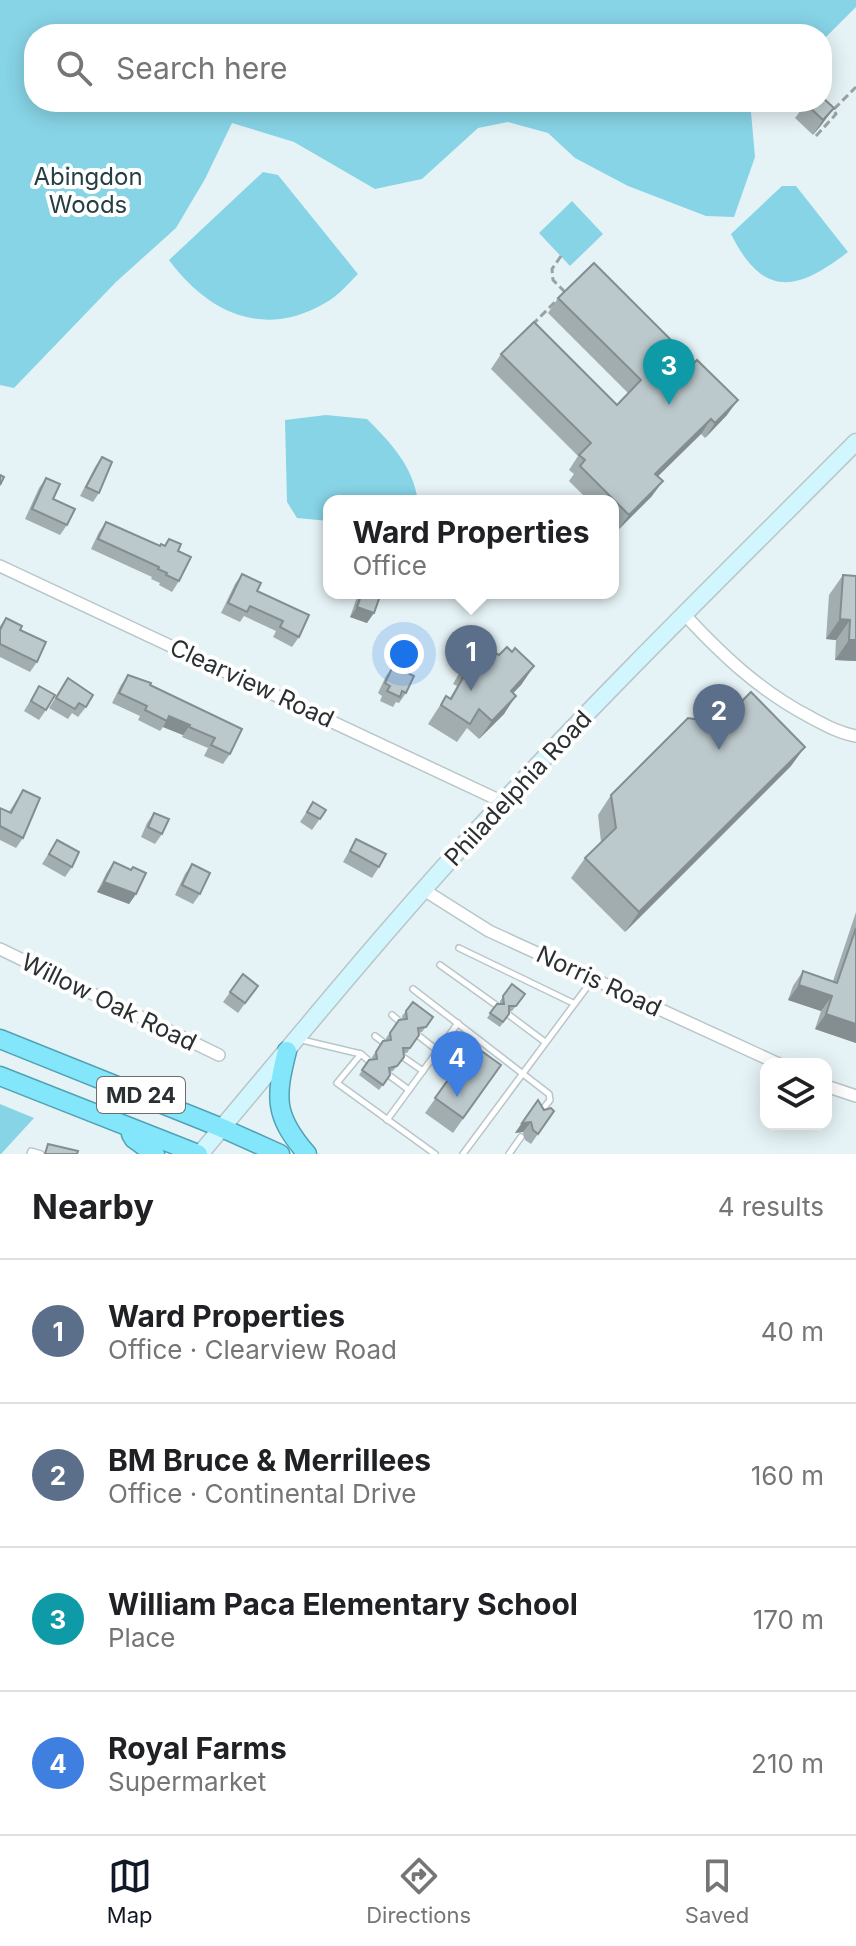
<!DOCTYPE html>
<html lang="en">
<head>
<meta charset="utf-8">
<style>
	:root { --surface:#fff; --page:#f6f6f6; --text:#202124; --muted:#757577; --line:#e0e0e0; --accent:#111827 }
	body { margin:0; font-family:Inter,sans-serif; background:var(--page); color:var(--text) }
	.controls { position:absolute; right:24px; bottom:24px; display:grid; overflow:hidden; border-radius:16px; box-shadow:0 4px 20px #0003 }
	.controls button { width:72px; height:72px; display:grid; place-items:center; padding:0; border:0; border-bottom:2px solid var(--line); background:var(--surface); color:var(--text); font:40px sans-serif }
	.you { position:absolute; left:404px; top:654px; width:28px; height:28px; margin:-20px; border:6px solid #fff; border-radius:50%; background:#1a73e8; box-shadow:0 0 0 12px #1a73e833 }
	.badge { display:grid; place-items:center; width:52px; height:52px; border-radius:50%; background:var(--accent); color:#fff; font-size:26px; font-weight:700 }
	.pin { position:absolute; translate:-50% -66px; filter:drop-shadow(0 2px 4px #0008) }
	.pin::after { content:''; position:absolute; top:42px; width:28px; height:24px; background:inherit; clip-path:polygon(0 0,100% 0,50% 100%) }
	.popup { position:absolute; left:323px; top:495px; width:296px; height:104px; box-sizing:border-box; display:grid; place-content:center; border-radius:16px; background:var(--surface); filter:drop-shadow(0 2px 6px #0005); font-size:26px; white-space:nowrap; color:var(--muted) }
	.popup b { font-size:30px; color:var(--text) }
	.popup::after { content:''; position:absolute; left:50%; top:100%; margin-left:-16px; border:16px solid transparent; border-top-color:var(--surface) }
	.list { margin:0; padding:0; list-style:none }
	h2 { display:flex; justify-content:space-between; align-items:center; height:104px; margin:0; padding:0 32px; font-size:34px }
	h2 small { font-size:26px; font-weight:400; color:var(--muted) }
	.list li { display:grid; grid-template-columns:52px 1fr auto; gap:24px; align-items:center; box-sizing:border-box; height:144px; padding:0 32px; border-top:2px solid var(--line) }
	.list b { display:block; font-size:30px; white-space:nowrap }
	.list p { margin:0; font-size:26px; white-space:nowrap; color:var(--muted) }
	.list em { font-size:26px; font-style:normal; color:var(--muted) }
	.icon { flex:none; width:44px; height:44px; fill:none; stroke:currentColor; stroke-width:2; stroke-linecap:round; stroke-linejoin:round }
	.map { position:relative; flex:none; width:856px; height:1154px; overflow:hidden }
	.search { position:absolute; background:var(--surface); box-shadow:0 4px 20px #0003; left:24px; right:24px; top:24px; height:88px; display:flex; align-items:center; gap:20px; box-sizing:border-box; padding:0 28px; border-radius:32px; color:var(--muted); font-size:30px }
	.sheet { height:680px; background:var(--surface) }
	nav { display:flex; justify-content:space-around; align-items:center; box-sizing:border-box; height:112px; border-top:2px solid var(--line); background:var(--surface); font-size:22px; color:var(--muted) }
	nav a { display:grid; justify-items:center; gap:4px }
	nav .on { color:var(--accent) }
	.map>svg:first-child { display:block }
</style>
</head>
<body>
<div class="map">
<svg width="856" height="1154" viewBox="0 0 856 1154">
	<rect width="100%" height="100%" fill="#e6f3f6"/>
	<!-- green -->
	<g fill="#87d4e6">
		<path d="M0,0h856v7l-34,34v-7h-788v68h733l-16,10 4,45 -21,60 -28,-1 -78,-30 -53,-28 -27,-25 -40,-11 -30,6 -56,51 -47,10 -81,-47 -62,-19 -27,56 -29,49 -60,54 -102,106 -14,-3z"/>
		<path d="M263,172l15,3 80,99c-10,10 -20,22 -33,29 -61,36 -117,10 -156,-43z"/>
		<path d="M782,186h14l52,66c-52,40 -85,46 -117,-18z"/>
		<path d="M572,201l31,33 -33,32 -31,-33z"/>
		<path d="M326,415l41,4c24,24 46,47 51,82h-89v20l-32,-3 -10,-16 -2,-82z"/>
		<path d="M0,1104l34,14 -33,36h-1z"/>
	</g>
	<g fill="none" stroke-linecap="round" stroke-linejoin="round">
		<!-- service casing -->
		<g stroke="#b9c6c9" stroke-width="8">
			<g id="service">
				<path d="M459,948l114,55"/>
				<path d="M440,965l56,40"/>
				<path d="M413,989l136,105 1,6 -11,14"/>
				<path d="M392,1015l7,6"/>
				<path d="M509,1015l36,27"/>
				<path d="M375,1036l8,6"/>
				<path d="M419,1036l19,15"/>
				<path d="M302,1040l59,14 8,7"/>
				<path d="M361,1054l-24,29 98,71"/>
				<path d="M403,1057l20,14"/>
				<path d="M390,1076l19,14"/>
				<path d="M387,1120l71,-97"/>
				<path d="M30,1154l1,-3 10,3"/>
				<path d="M463,1154l130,-175"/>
				<path d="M509,1154l12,-17"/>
			</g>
		</g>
		<!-- minor casing -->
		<g stroke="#b9c6c9" stroke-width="14">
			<g id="minor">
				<path d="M0,566l503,236"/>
				<path d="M684,614c38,41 76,77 126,103 15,8 29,16 46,19"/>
				<path d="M424,890l65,41 290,133"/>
				<path d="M0,949l219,106"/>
				<path d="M826,1086l30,10"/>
			</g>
		</g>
		<!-- secondary casing -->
		<g stroke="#b9c6c9" stroke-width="19">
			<path id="secondary" d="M200,1154c100,-119 198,-240 304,-353 114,-123 234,-240 352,-359"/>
		</g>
		<!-- trunk casing -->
		<g stroke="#51a2b4" stroke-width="21">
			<g id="trunk">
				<path d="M0,1039l222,89 58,26"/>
				<path d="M287,1051c-12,47 -13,65 20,103"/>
				<path d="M0,1076l198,78"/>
				<path d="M131,1134l3,5 21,15"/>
			</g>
		</g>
		<!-- path -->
		<g stroke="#98a2a5" stroke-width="3" stroke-dasharray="8 4" stroke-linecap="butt">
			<path d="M816,136l20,-22 -3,-4 23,-23"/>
			<path d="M561,256l-9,13 1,11 12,12"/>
			<path d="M532,325l26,-26"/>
		</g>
		<!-- service -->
		<use href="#service" stroke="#fff" stroke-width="5"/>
		<!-- minor -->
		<use href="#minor" stroke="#fff" stroke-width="11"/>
		<!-- secondary -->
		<use href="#secondary" stroke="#d1f6fe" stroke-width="16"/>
		<!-- trunk -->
		<use href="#trunk" stroke="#84e6fb" stroke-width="18"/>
	</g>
	<!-- wall -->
	<g fill="#a2adaf">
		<path d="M807,102h15l1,21 -10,12 -18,-17z"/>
		<path d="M558,298l109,62 60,55 -22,23 -4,-4 -43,42 -6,20 -34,34 -5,-5v-24h-24l-20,-20 5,-7 -5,-4 9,-14 -87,-87 10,-15 116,51 11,-12 -80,-80z"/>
		<path d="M102,457l-3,36 -6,9 -13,-6 15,-29z"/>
		<path d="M46,478l7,21 14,26 -7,10 -35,-16 14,-31z"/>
		<path d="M106,522l53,24h5l5,-7 10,42 -7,11 -13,-7 1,-2 -9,-4 1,-2 -61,-28 8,-17z"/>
		<path d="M242,574l57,63 -7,10 -19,-10 3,-6 -32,-15 -4,6 -19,-9 14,-29z"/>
		<path d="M843,575l13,86 -21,-1 1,-20 -10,-1 3,-44z"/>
		<path d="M361,593h11l-5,30 -17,-6 6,-17z"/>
		<path d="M6,618l14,12 17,32 -7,10 -30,-15v-31z"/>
		<path d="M479,643l20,12 13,-3 22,14 -13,19 -8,8 -9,21 -25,25 -12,-11 -10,14 -29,-18 18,-28 4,2 7,-12 -4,-2 13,-23z"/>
		<path d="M393,666l13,27 -7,10 -3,-1 -3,5 -13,-6 2,-5 -4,-3 8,-17z"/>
		<path d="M128,675l114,54 -12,25 -7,10 -19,-8 4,-8 -26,-11 1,-2 -20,-8 -3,4 -22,-11 2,-4 -28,-13 9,-18z"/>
		<path d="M68,678l18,29 -8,10 -6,-4 -4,6 -19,-11z"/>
		<path d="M39,686l7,24 -7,10 -15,-9z"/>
		<path d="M791,766l-166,166 -54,-54 14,-20 16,-16 -3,-27 13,-20z"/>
		<path d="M23,790v48l-7,10 -16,-8v-32l9,4z"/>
		<path d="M313,802l13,8 -14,20 -12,-8z"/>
		<path d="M154,813l8,21 -7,10 -14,-7 6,-14z"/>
		<path d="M356,839l23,28 -7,11 -29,-16z"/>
		<path d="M57,840l15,27 -7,10 -23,-13z"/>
		<path d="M114,862l16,8 3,-3 3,27 -7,10 -32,-12 10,-20z"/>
		<path d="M192,864l8,30 -7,10 -18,-9 10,-21z"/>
		<path d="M856,912v131l-41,-14 6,-18 -33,-11 5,-14 10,-15 30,10z"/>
		<path d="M243,974l15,12 -20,27 -15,-11z"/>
		<path d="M512,984l13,10 -13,17h-3v3l-9,13 -13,-9 10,-14h3v-3z"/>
		<path d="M413,1002l20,15 -11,15h-3v3l-12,18h-4l1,4 -11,14 -3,1v3l-11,15 -20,-15 10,-15h4l-1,-3 11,-16h4l-1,-3 13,-18h4l-1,-4z"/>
		<path d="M473,1045l28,20 -48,68 -28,-20z"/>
		<path d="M538,1100l6,10 10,1 -23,33 -6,-4 -2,-8 -8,1z"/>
	</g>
	<!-- shaded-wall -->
	<g fill="#848d8f">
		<path d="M834,108l-11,15 -10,12 10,-15z"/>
		<path d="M738,400l-11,15 -22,23 10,-15z"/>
		<path d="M711,419l-10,15 -56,55 10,-15z"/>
		<path d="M663,481l-11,15 -34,34 11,-15z"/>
		<path d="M357,607l17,6 -7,10 -17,-6z"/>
		<path d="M840,619l10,1 -14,20 -10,-1z"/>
		<path d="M849,640h7v21l-21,-1z"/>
		<path d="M534,666l-13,19 -23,24 13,-18z"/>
		<path d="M516,696l-12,18 -25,25 13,-18z"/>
		<path d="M169,716l21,9 -7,10 -20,-8z"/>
		<path d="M805,747l-14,19 -166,166 14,-20z"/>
		<path d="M104,882l32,12 -7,10 -32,-12z"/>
		<path d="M799,985l33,11 -11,15 -33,-11z"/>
		<path d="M826,1014l30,10v19l-41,-14z"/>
		<path d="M531,1122l-8,10 -8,1 7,-10z"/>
	</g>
	<!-- building -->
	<g fill="#bcc9cc" stroke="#848d8f" stroke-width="2">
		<path d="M822,97l12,11 -11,12 -18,-17 2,-1h15z"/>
		<path d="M594,263l83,83 -12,12 17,17 15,-15 41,40 -23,23 -4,-4 -56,55 8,7 -34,34 -49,-49 5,-6 -6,-5 12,-12 -90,-89 33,-32 83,83 24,-25 -83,-82z"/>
		<path d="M102,457l10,5 -13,31 -13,-6z"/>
		<path d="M0,475l4,2 -4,8z"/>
		<path d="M46,478l14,6 -7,15 22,10 -8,16 -35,-16z"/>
		<path d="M106,522l54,24 1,-2 4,2 4,-7 12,5 -3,7 13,6 -12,24 -13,-6 1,-2 -9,-4 1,-2 -61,-28z"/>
		<path d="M242,574l19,9 -4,8 52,24 -10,22 -19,-10 3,-6 -33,-15 -3,6 -19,-9z"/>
		<path d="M843,575l13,1v64h-7l1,-20 -10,-1z"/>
		<path d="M362,593h10l8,3 -6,17 -17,-6z"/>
		<path d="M6,618l16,8 -2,4 26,12 -9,20 -37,-18v-14z"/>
		<path d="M479,643l20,12 8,-8 5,5 3,-4 19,18 -23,25 5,5 -24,25 -13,-12 -9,15 -29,-19 5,-9 5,3 18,-32 -3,-2z"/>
		<path d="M393,666l21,10 -8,17 -4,-2 -2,6 -13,-6 3,-5 -5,-3z"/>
		<path d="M128,675l23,8 -1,2 92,44 -12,25 -19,-9 4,-7 -26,-11 1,-2 -21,-9 -2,5 -22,-11 2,-4 -28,-13z"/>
		<path d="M68,678l25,17 -7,12 -7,-4 -4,6 -19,-11z"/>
		<path d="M39,686l16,9 -9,15 -15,-9z"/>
		<path d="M751,692l54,55 -166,165 -54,-54 31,-30 -5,-33 77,-77 32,5z"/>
		<path d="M23,790l17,8 -17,40 -23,-12v-18l11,5z"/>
		<path d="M313,802l13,8 -6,9 -13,-7z"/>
		<path d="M154,813l15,6 -7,15 -14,-7z"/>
		<path d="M356,839l30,15 -7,13 -29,-16z"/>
		<path d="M57,840l22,12 -7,15 -23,-13z"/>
		<path d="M114,862l17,8 2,-3 13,6 -10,21 -32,-12z"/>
		<path d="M192,864l18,9 -10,21 -18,-9z"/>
		<path d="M856,928v96l-30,-10 6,-18 -33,-11 4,-14 34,12z"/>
		<path d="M243,974l15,12 -13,17 -15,-11z"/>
		<path d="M512,984l13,10 -9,12h-7v8l-6,8 -13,-9 7,-9h7l-1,-8z"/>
		<path d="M413,1002l20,15 -7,10 -8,1 1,7 -9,13h-7l1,9 -7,9 -8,2 1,7 -7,10 -21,-15 7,-10 8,-1 -1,-7 7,-11 8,-1 -1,-7 9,-13 8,-1 -1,-8z"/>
		<path d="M473,1045l28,20 -38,53 -28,-20z"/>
		<path d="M538,1100l6,10 7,-2 3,3 -16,23 -5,-4 -2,-8 -9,1z"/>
		<path d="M48,1144l30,7 -1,3h-32z"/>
	</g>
	<g text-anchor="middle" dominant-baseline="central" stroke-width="8" stroke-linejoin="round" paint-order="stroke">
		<!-- shield labels -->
		<rect fill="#fff" stroke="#6a6e6f" stroke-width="2" x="97" y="1077" width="88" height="36" rx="6"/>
		<g font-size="22" font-weight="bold" fill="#2a3031">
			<text x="141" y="1095">MD 24</text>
		</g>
		<!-- park labels -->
		<g font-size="24" fill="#263f44" stroke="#fff">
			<text x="88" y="176">Abingdon<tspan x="88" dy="28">Woods</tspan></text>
		</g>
		<!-- street labels -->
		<g font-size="24" fill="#2a3031" stroke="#fff">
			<text transform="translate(252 683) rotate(25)">Clearview Road</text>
			<text transform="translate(518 788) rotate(-47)">Philadelphia Road</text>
			<text transform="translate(599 981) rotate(25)">Norris Road</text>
			<text transform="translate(109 1002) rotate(26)">Willow Oak Road</text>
		</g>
	</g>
</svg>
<div class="controls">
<button><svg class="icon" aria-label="layers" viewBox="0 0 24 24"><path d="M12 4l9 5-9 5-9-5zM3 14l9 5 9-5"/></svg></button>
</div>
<div class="you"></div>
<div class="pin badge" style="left:471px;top:691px;background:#5c6f8a">1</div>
<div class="popup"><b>Ward Properties</b>Office</div>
<div class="pin badge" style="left:719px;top:750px;background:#5c6f8a">2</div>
<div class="pin badge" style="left:669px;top:405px;background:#0f9aa8">3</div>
<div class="pin badge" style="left:457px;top:1097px;background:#3f7fe0">4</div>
<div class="search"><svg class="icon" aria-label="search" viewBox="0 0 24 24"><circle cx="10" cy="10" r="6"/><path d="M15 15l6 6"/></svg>Search here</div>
</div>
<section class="sheet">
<h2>Nearby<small>4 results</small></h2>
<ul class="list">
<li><span class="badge" style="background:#5c6f8a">1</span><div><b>Ward Properties</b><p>Office · Clearview Road</p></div><em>40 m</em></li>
<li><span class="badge" style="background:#5c6f8a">2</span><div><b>BM Bruce &amp; Merrillees</b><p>Office · Continental Drive</p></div><em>160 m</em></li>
<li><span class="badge" style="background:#0f9aa8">3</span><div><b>William Paca Elementary School</b><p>Place</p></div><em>170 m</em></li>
<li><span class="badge" style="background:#3f7fe0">4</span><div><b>Royal Farms</b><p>Supermarket</p></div><em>210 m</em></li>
</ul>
</section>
<nav>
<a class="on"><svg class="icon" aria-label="map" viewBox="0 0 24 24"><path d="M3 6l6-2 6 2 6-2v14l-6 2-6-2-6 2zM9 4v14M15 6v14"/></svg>Map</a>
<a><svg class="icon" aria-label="directions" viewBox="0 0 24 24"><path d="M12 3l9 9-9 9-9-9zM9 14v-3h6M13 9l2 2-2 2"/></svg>Directions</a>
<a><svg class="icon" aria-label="saved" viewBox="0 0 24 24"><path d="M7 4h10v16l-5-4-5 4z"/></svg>Saved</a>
</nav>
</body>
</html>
